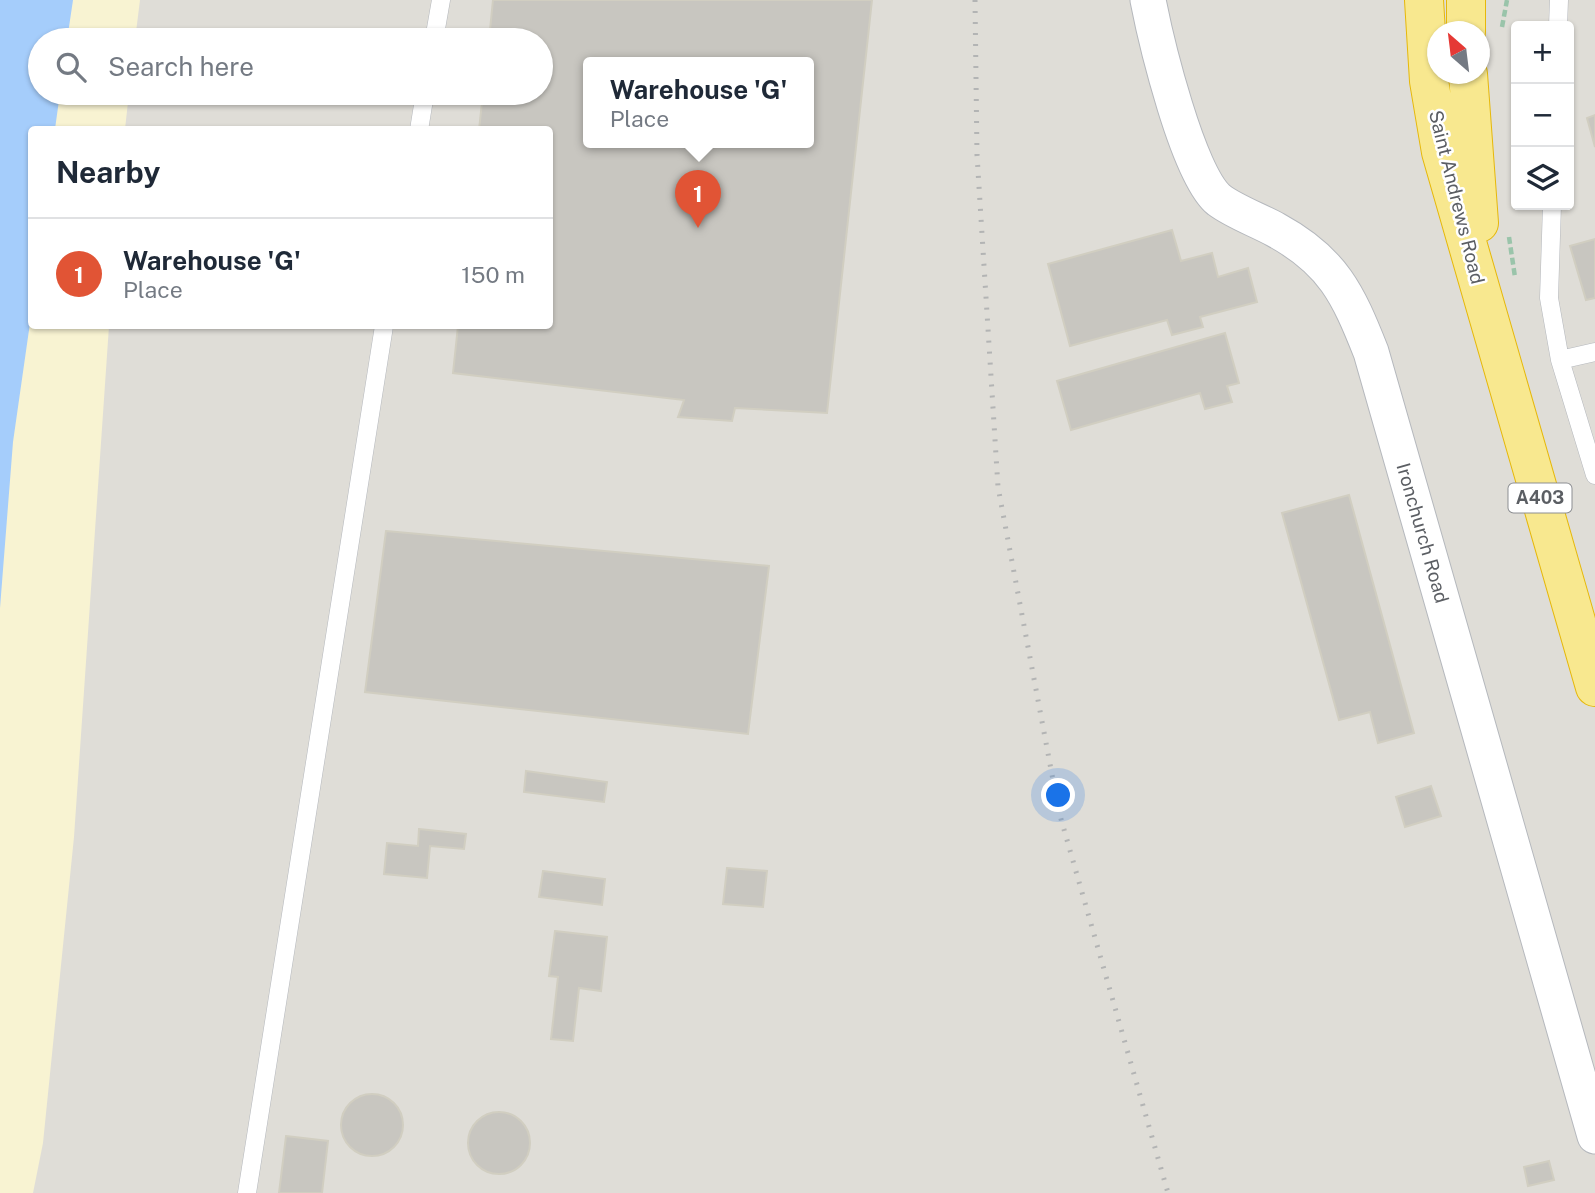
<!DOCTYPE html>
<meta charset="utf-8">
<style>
:root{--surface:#fff;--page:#f2f2f3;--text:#1f2937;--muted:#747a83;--line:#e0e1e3;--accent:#e15435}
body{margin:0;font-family:"Public Sans",sans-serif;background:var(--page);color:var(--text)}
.controls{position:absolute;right:21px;top:21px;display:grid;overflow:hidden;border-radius:7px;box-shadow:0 2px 5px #0004}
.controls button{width:63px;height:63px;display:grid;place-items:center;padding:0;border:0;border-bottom:2px solid var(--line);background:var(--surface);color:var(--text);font:35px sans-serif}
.compass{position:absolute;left:1427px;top:21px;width:63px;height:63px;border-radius:50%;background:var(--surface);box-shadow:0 2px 5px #0004;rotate:332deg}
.you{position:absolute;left:1059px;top:796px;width:24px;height:24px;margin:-18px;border:5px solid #fff;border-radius:50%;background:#1a73e8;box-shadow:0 0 0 10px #1a73e833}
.badge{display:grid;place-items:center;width:46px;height:46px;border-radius:50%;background:var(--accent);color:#fff;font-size:23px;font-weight:700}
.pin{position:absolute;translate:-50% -58px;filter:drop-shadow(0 2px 4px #0008)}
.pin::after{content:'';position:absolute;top:37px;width:24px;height:21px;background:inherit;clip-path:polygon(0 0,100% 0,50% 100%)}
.popup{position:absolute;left:583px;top:57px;width:231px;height:91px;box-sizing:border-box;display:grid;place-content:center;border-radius:7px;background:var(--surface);filter:drop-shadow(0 2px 5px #0005);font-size:23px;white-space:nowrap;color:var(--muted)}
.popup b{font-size:26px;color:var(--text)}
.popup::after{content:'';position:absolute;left:50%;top:100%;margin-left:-14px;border:14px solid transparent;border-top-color:var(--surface)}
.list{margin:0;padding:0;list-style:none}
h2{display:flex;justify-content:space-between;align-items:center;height:91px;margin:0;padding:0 28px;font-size:30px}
h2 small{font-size:23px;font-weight:400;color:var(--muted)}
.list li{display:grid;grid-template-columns:46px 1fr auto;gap:21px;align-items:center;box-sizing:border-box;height:112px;padding:0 28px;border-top:2px solid var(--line)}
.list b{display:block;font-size:26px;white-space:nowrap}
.list p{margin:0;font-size:23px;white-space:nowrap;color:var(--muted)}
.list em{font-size:23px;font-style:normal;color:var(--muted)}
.icon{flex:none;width:38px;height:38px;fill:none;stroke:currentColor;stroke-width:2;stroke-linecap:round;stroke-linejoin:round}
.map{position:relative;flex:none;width:1595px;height:1193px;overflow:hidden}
.search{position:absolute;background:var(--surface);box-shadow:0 2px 5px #0004;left:28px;top:28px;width:525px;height:77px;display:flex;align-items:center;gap:18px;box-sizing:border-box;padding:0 24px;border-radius:38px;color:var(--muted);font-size:26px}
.panel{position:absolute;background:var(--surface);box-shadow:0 2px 5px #0004;left:28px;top:126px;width:525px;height:203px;border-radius:7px}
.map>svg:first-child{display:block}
.industrial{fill:#dfddd7;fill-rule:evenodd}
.sand{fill:#f8f3d2}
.water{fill:#a5cdfb}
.building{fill:#c8c6c0;stroke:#d1cec1;stroke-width:2;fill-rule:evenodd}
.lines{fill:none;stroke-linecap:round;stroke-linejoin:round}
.lane-casing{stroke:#b5b8bd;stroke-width:19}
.street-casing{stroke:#b5b8bd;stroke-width:37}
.highway-casing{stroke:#e6b80a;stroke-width:40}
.path{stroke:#9ac4aa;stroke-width:4.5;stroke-dasharray:7 3.5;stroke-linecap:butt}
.lane{stroke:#fff;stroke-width:18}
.street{stroke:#fff;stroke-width:35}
.highway{stroke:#f8e88f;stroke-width:38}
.rail{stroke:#b3b4b4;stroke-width:5;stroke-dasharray:2 9;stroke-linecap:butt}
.labels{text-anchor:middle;stroke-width:5;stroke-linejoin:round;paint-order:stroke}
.shield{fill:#fff;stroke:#8c8e92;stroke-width:2}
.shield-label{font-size:18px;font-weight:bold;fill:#5b5e63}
.street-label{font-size:19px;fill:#5b5e63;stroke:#fff}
</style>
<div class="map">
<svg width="1595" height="1193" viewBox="0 0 1595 1193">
<rect width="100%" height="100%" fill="#edece3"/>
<!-- industrial -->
<path class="industrial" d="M 76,0 L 1595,0 L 1595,1193 L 0,1193 L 32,326 L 550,326 L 550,130 L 58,129 L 63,93 L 541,93 L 541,40 L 70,40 ZM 1516,26 L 1569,26 L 1569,205 L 1516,205 ZM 1438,32 L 1480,32 L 1480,74 L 1438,74 ZM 588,62 L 808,62 L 808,142 L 588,142 Z"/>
<!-- sand -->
<path class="sand" d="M 73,0 L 140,0 L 135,40 L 67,40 Z
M 40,93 L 129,93 L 125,129 L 32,130 L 16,175 Z
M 31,252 L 32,326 L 109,326 L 74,837 L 43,1143 L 33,1193 L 0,1193 L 0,470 Z"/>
<!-- water -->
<path class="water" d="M 0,0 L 73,0 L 67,40 L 40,40 L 40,93 L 60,93 L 55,129 L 32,130 L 32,309 L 13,442 L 0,608 Z"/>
<!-- building -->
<path class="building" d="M 493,0 L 872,0 L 827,413 L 735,408 L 732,421 L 678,417 L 684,400 L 453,373 L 458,326 L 550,326 L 550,130 L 479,130 L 483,93 L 541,93 L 541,40 L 489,40 ZM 588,62 L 808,62 L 808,142 L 588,142 Z
M 1595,115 L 1595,147 L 1587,118 Z
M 1172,230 L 1181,261 L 1212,253 L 1218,277 L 1248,268 L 1257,302 L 1200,317 L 1203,327 L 1172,335 L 1167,320 L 1070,346 L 1048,264 Z
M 1595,239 L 1595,298 L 1586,300 L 1570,246 Z
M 1225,333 L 1239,383 L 1227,386 L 1232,402 L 1205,409 L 1200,393 L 1071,430 L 1057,381 Z
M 1349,495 L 1414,733 L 1378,743 L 1370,712 L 1339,720 L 1282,513 Z
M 386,531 L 769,566 L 748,734 L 365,692 Z
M 526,771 L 607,782 L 604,802 L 524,792 Z
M 1431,786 L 1441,816 L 1405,827 L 1396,797 Z
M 419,829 L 466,834 L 464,849 L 430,846 L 427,878 L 384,874 L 387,843 L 418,846 Z
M 727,868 L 767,871 L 763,907 L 723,904 Z
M 543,871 L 605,879 L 602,905 L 539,897 Z
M 555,931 L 607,937 L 601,991 L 579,988 L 573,1041 L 551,1039 L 558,977 L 549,976 Z
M341 1125a31 31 0 1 1 62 0a31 31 0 1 1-62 0Z
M468 1143a31 31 0 1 1 62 0a31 31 0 1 1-62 0Z
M 286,1136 L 328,1141 L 322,1193 L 279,1193 Z
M 1549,1161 L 1554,1180 L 1528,1186 L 1524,1167 Z"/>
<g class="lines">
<!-- lane casing -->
<g class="lane-casing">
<path id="lane" d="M 1558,26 L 1559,0
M 434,40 L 441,0
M 419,130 L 425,93
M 1552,205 L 1549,298 L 1560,360 L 1595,475
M 1560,360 L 1595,352
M 247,1193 L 384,326"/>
</g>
<!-- street casing -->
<g class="street-casing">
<path id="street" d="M 1148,0 C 1156,41 1188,175 1219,200 C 1235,212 1258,220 1276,230 C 1333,261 1348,294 1371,352 L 1595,1136"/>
</g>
<!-- highway casing -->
<g class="highway-casing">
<path id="highway" d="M 1424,0 L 1429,81 L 1441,152 L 1595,687
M 1466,0 L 1466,32
M 1468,74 L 1479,223"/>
</g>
<!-- path -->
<path class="path" d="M 1502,27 L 1507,0
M 1509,237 L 1515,277"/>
<!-- lane -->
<use href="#lane" class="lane"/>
<!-- street -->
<use href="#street" class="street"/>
<!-- highway -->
<use href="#highway" class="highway"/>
<!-- rail -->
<path class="rail" d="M 975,0 L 977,155 L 998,487 L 1059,812 L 1168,1193"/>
</g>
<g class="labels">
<!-- shield labels -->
<rect class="shield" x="1508.5" y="483.5" width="63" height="29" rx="5"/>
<g class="shield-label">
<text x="1540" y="504">A403</text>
</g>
<!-- street labels -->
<g class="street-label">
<text transform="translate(1457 197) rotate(76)" y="7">Saint Andrews Road</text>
<text transform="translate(1423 533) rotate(74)" y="7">Ironchurch Road</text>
</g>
</g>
</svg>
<div class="controls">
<button>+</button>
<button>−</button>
<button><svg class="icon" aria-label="layers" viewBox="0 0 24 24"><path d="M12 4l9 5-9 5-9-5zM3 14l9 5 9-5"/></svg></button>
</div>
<svg class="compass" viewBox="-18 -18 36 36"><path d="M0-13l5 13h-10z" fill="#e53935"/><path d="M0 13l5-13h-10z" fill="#747a83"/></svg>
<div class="you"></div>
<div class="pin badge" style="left:698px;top:228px">1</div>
<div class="popup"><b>Warehouse 'G'</b>Place</div>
<div class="search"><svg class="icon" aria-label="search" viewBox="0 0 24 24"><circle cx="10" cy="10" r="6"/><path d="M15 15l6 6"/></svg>Search here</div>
<section class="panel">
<h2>Nearby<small></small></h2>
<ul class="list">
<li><span class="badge">1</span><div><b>Warehouse 'G'</b><p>Place</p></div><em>150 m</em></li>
</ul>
</section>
</div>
